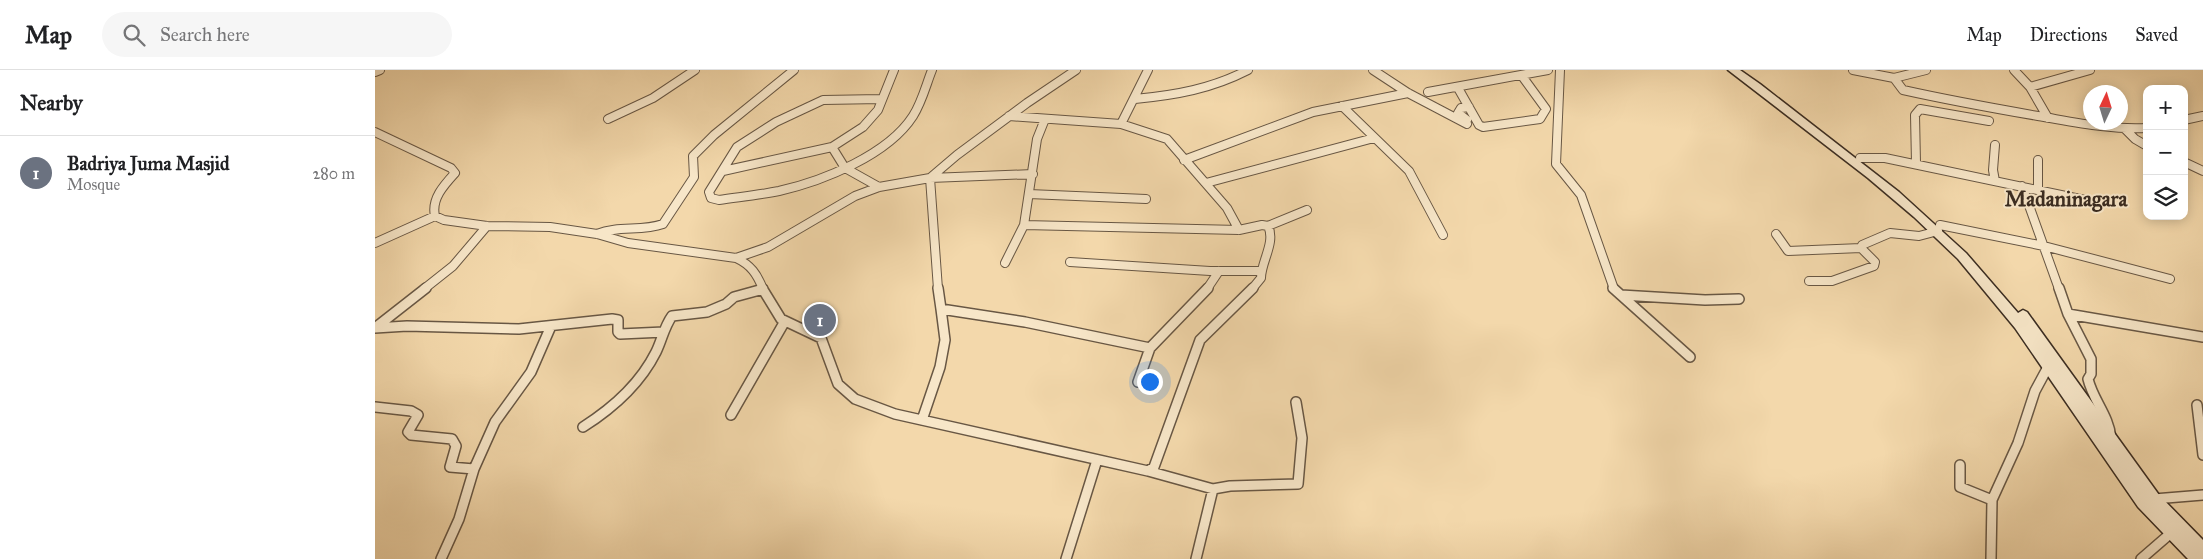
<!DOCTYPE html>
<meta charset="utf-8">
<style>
:root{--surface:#fff;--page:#f6f6f6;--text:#202124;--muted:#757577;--line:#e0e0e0;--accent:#ea580c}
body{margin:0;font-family:"IM FELL Great Primer",serif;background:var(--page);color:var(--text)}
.controls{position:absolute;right:15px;top:15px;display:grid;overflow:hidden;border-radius:10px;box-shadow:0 2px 12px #0003}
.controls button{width:45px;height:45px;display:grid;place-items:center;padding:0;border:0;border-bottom:1px solid var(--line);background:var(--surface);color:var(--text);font:25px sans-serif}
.compass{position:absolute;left:1708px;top:15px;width:45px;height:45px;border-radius:50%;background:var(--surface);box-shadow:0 2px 12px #0003;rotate:4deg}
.you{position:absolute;left:774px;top:311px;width:18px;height:18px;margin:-12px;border:4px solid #fff;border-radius:50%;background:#1a73e8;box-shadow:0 0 0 8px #1a73e833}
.badge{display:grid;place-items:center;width:32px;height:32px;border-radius:50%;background:var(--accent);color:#fff;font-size:16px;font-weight:700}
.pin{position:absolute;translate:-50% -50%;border:2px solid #fff;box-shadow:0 1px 5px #0006}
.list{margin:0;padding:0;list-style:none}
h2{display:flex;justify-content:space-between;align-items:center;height:65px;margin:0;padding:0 20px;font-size:21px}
h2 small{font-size:16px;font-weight:400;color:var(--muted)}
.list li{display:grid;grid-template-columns:32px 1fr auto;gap:15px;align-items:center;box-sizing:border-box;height:75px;padding:0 20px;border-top:1px solid var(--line)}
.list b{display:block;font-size:19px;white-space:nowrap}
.list p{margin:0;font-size:16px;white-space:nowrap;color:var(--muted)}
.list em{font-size:16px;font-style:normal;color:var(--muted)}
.icon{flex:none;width:28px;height:28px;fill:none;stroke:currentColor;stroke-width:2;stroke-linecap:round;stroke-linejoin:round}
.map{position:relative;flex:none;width:1828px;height:489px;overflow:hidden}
header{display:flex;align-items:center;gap:30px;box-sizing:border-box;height:70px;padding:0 25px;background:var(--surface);border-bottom:1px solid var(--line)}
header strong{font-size:24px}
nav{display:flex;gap:28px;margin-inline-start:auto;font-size:18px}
.search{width:350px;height:45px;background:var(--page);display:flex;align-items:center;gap:12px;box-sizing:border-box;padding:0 18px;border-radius:28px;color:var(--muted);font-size:19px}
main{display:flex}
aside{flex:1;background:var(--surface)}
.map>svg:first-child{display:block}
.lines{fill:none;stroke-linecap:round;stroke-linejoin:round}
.minor-far1-casing{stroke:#685744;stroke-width:10}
.minor-casing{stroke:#685744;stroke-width:12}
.secondary-casing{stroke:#3a2c21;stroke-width:3}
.minor-far1{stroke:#f7e6c8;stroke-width:8}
.minor{stroke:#f7e6c8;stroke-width:9}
.secondary{fill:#f7e6c8;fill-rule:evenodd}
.labels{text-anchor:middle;stroke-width:4;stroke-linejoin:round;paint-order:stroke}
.quarter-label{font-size:21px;font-weight:bold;fill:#3a2c21;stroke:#f7e6c8}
</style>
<header>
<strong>Map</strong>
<div class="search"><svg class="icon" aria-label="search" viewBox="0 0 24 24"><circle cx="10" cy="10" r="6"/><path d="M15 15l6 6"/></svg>Search here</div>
<nav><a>Map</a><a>Directions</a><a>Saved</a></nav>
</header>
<main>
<aside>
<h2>Nearby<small></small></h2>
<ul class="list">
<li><span class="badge" style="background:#6b7280">1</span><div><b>Badriya Juma Masjid</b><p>Mosque</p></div><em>280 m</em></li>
</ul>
</aside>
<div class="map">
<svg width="1828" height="489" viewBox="0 0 1828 489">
<rect width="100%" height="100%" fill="#f3d8ab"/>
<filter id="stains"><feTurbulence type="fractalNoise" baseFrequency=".004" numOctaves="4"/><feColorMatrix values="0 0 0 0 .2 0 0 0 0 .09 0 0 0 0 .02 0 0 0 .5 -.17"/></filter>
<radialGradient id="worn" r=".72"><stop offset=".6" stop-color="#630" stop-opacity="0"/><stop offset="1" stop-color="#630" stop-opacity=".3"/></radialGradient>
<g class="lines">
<!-- minor-far1 casing -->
<g class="minor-far1-casing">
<path id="minor-far1" d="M 998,0 L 1033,23 L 1092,54
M 1185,0 L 1181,94 L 1206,125 L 1239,219
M 1478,0 L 1519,8 L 1528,20 C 1573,30 1617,38 1663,46 C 1699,52 1735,60 1772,58
M 1639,0 L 1655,17 L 1673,48
M 0,2 L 5,0
M 1519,8 L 1551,0
M 1655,17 L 1715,0
M 1083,18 L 1104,55 L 1108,57 L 1165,49 L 1171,39 L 1147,6
M 1053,22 L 1173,0
M 506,29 L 448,30 L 401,52 L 362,77 L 334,122 L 336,128 L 344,130 C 364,127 384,125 404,121 C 448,111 513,85 538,46 C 547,32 551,15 557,0
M 760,29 C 801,25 836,19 873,0
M 967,36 L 1034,101 L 1068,165
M 634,46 L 746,54 L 792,69 L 852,138 L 864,160
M 233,49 L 278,28 L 320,0
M 1092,50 L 1083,43 L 1086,38 L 1094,37
M 1809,50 L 1828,46
M 746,54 L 773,0
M 1750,59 L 1760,69 L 1772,76
M 0,62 L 76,98 L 80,103 C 69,115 56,129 60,146 L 69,150 L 112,156 L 175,157 L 222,164 L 253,173 L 361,188 L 393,177 L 480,126 L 504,117 L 555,108 L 582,85 L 652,33 L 701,0
M 1620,75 L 1618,100 L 1620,111
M 1485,88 L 1510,88 L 1710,130
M 809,90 L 938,42 L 1033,23
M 1663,90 L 1663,119
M 1809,92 L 1828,101
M 1541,93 L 1540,45 L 1545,39 L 1614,51
M 348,101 L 457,77
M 831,113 L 999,68
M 1647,116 L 1684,219
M 504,117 L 470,98 L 457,77 L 488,57 L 503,40 L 519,0
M 654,124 L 771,129
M 649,155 L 864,160 L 887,155 L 893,156 L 932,140
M 1565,155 L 1669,176 L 1795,209
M 222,164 C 244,155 266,162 288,154 L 319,107 L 318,86 L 339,65 L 419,0
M 1401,164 L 1413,181 L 1486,178
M 0,173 L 60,146
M 361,188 C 376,195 382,204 388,219
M 695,192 L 835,201 L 886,201
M 630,193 L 649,155 L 662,69 L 670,49
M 1434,211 L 1457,211 L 1499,196 L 1500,192 L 1486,178 L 1487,175 L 1515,163 L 1544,166 L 1563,161
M 49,219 L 78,196 L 112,156
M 563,219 L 555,108 L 658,104
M 832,219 L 844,201
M 877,219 L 886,208 C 886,192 901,172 893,156"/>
</g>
<!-- minor casing -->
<g class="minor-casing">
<path id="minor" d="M 387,218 L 406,249 L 446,268 L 463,314 L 480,329 L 520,344 L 773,401 L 779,397 L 825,270 L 878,218
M 563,218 L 566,239 L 650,252 L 775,278
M 1238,218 L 1315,287
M 1684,218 L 1693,244 L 1716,289 L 1716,304 L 1713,309 C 1718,330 1734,346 1736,368
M 1246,225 L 1330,230 L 1364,229
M 1693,244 L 1828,267
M 0,258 L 32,256 L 144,259 L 237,249 L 243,250 L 243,262 L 245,264 L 289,262
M 0,258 L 51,218
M 763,312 L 775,278 L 833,218
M 1822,335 L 1828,385
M 0,337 L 36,341 L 43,345 L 33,362 L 36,365 L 77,369 L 81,376 L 75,397 L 99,399 L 84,449 L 66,489
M 356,345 L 410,251
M 547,350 L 565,297 L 570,270 L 566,239
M 208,357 C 238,338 265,314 281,282 C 287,270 289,257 297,246 L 332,242 L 351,234 L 359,227 L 388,219
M 1585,395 L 1585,417 L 1617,430
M 99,399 L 120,352 L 156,302 L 176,256
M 773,401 L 838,419
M 1779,429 L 1828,425
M 691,489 L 722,390
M 821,489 L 838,419 L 855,416 L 923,414 L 927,368 L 921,332
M 1616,489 L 1617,430 L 1643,373 L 1660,321 L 1674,295
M 1766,489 L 1796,463"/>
</g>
<!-- secondary casing -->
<g class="secondary-casing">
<path id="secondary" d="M 1353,0 L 1365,0 L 1385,14 L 1524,122 L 1591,183 L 1643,243 L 1648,240 L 1652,242 L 1784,425 L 1828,470 L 1828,489 L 1813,489 L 1763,437 L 1640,258 L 1583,189 L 1539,147 L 1493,108 Z"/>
</g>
<!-- minor-far1 -->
<use href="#minor-far1" class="minor-far1"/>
<!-- minor -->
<use href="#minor" class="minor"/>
<!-- secondary -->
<use href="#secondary" class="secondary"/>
</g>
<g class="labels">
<!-- quarter labels -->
<g class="quarter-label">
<text x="1691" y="136">Madaninagara</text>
</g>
</g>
<rect width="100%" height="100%" filter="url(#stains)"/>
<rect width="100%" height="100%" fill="url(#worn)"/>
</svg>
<div class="controls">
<button>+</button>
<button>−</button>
<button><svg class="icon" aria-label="layers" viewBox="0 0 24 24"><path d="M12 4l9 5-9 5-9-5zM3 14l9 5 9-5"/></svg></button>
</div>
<svg class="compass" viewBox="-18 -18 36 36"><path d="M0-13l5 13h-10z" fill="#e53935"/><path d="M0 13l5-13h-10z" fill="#757577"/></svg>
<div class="you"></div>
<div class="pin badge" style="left:445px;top:250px;background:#6b7280">1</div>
</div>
</main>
